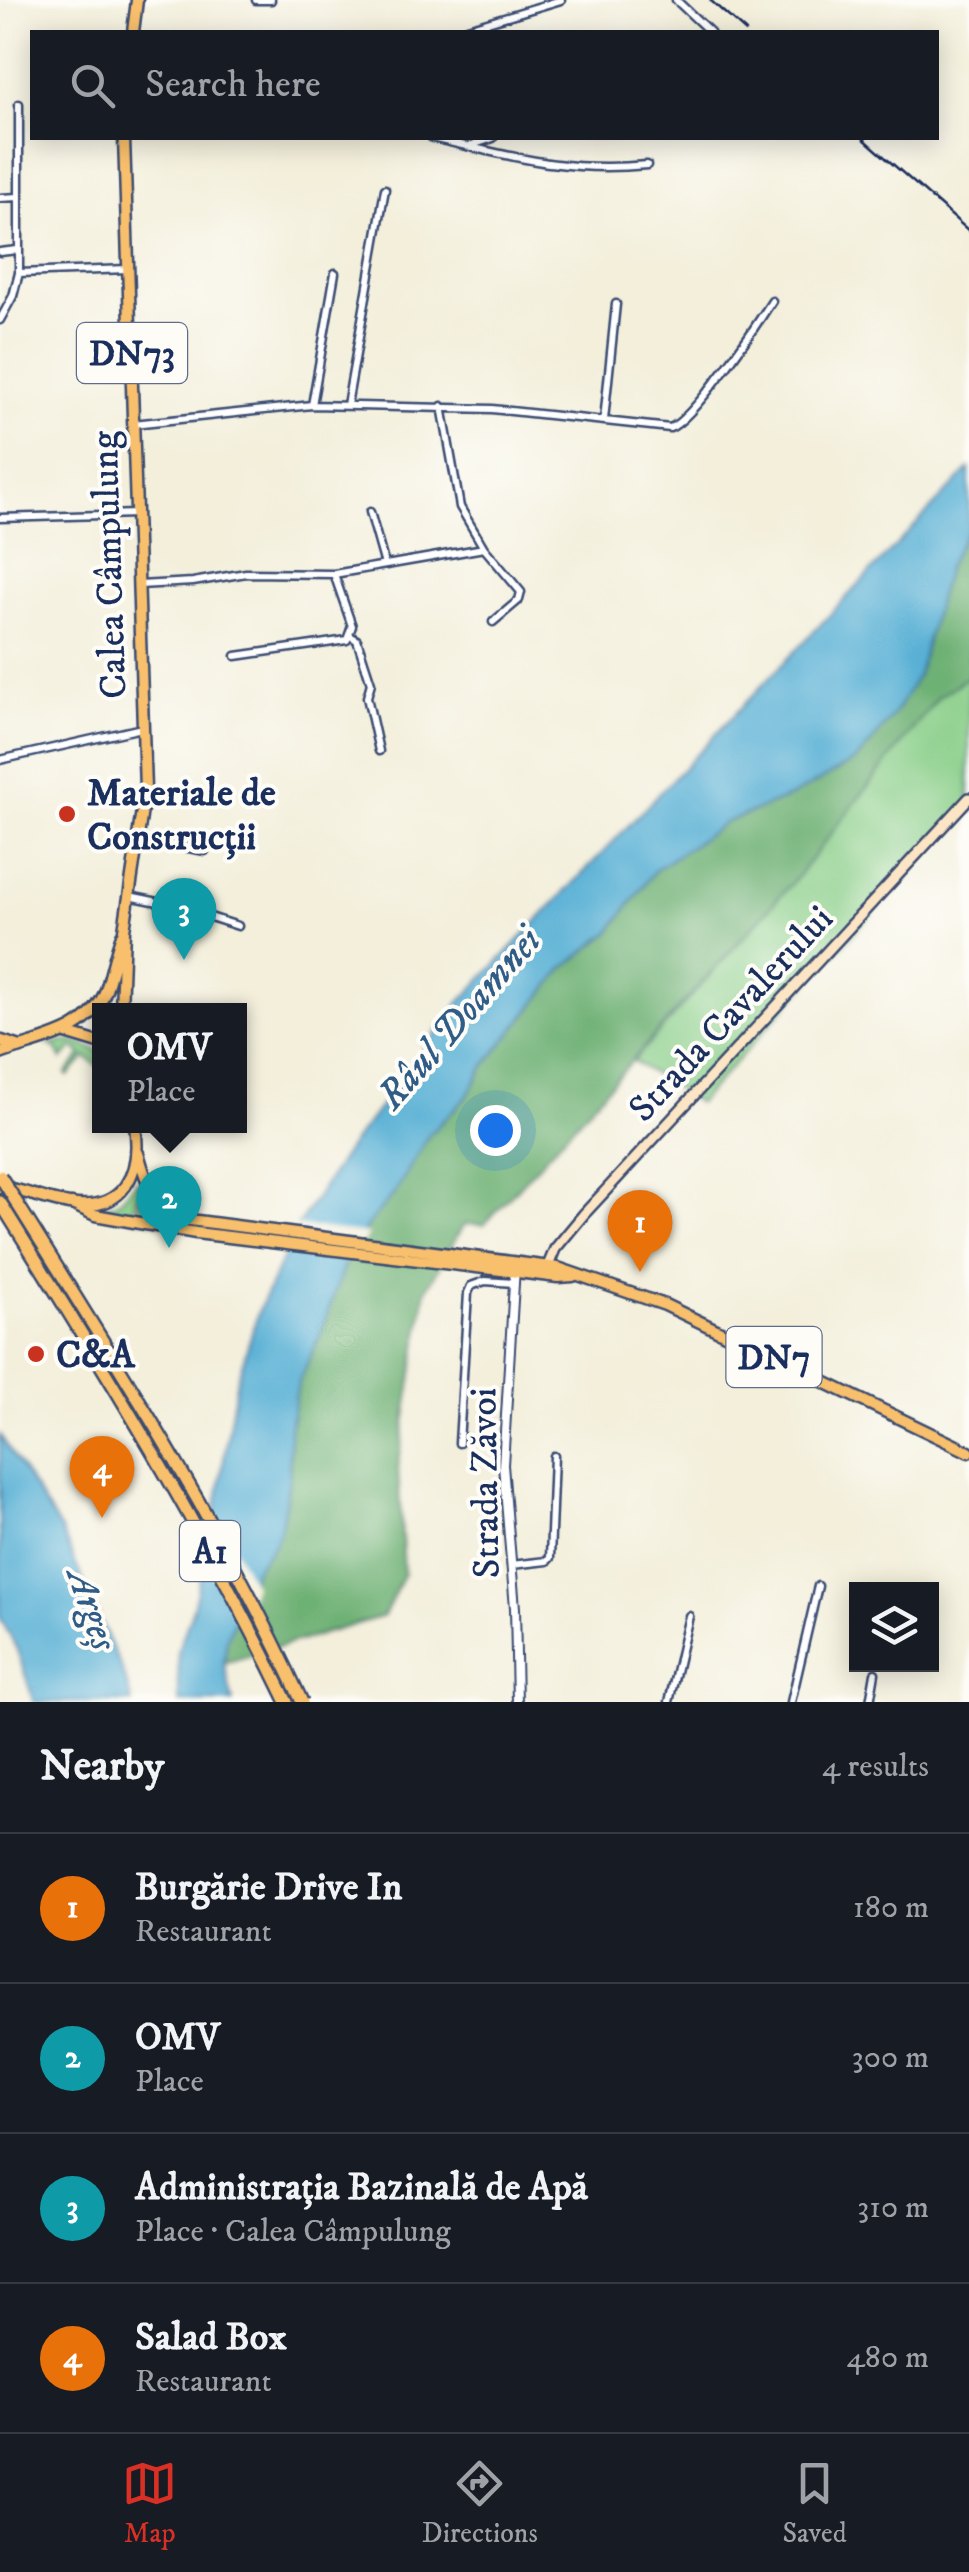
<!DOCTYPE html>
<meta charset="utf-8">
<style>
:root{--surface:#171b24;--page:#20242c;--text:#f1f3f6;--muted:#9ea1a6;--line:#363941;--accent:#d93025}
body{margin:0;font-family:"IM FELL DW Pica",serif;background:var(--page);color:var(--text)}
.controls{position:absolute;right:30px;bottom:30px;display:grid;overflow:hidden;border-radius:0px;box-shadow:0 5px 25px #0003}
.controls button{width:90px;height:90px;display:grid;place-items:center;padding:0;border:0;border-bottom:2px solid var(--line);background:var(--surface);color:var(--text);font:50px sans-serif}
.you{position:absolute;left:495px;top:1130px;width:35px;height:35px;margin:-25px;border:8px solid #fff;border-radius:50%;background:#1a73e8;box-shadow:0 0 0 15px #1a73e833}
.badge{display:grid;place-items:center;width:65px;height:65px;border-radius:50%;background:var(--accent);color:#fff;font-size:32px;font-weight:700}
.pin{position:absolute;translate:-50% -82px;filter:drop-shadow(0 2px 5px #0008)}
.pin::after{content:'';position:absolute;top:52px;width:35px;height:30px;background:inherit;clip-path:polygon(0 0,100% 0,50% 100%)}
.popup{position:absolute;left:92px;top:1003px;width:155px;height:130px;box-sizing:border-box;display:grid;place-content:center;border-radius:0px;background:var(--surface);filter:drop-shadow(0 2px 8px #0005);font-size:32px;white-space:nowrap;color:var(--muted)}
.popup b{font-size:38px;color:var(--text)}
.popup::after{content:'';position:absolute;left:50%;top:100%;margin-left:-20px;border:20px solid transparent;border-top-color:var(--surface)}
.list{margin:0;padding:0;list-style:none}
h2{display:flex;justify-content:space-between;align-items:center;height:130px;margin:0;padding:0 40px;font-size:42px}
h2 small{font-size:32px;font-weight:400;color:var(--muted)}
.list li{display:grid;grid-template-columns:65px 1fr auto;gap:30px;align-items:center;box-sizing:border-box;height:150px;padding:0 40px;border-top:2px solid var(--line)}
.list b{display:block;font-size:38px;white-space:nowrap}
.list p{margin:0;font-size:32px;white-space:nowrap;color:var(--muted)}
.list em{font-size:32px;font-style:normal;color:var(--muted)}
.icon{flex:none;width:55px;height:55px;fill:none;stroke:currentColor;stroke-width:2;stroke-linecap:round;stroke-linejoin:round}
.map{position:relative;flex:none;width:969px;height:1702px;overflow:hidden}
.search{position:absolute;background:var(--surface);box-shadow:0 5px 25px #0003;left:30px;right:30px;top:30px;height:110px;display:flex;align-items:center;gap:25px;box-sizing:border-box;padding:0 35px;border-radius:0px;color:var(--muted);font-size:38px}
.sheet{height:730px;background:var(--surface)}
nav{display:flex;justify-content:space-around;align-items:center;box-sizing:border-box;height:140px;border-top:2px solid var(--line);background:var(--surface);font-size:28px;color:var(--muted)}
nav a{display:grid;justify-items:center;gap:5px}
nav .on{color:var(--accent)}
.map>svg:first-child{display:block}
.green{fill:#88ce88;stroke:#527e73;stroke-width:2.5}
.forest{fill:#6eb174;stroke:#447069;stroke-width:2.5}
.water{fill:#58b0d5;stroke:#3a709a;stroke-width:2.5}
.pier{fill:#f3efdb}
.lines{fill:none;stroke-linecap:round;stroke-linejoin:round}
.minor-casing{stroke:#3b4c71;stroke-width:11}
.tertiary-casing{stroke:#3b4c71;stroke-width:12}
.secondary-casing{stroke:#3b4c71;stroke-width:14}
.primary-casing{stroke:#3b4c71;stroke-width:15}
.trunk-casing{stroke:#3b4c71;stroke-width:15}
.motorway-casing{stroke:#3b4c71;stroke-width:16}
.minor{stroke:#fff;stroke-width:6}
.tertiary{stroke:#fff;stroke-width:8}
.secondary{stroke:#fce5c4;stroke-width:9}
.primary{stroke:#f8bf6c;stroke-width:10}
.trunk{stroke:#f8bf6c;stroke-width:10}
.motorway{stroke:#f8bf6c;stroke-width:11}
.rail{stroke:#1b2f5e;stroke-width:2.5}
.motorway-bridge-casing{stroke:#3b4c71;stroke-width:16;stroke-linecap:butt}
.motorway-bridge{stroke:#f8bf6c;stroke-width:11}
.poi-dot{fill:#c8321e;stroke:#fdfcf7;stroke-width:4}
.labels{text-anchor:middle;stroke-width:8;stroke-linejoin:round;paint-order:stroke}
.shield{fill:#fdfcf7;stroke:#5f6c8c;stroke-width:2.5}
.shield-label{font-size:35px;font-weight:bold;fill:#1b2f5e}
.street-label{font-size:38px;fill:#1b2f5e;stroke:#fdfcf7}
.poi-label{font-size:38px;font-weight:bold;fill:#1b2f5e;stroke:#fdfcf7;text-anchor:start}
.water-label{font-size:40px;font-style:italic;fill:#305c88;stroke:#fdfcf7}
</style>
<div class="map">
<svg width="969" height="1702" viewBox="0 0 969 1702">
<rect width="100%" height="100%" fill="#fdfcf7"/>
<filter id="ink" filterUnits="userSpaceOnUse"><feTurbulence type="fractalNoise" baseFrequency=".01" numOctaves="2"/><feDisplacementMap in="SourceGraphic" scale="20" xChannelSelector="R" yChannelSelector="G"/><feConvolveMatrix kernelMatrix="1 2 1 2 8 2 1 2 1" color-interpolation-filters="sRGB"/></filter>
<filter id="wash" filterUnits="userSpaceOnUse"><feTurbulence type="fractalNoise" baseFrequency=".0048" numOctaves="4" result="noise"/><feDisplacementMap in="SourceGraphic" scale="40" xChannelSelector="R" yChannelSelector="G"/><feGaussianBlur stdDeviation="2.25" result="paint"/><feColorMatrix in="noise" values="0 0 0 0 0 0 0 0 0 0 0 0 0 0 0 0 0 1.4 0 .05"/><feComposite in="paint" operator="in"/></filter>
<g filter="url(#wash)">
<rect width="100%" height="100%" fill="#f3efdb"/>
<!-- green -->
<path class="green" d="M 969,676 L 969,808 L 698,1103 L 633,1061 L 798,876 L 938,697 Z
M 73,1041 L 99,1051 L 99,1067 L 86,1057 L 68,1076 L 66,1074 L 82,1055 L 73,1047 L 62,1059 L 56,1048 L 48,1044 Z
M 138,1180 L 140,1186 L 131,1218 L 95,1211 L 118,1202 Z
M 142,1191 C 159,1221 184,1223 214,1230 L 135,1219 Z"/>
<!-- forest -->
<path class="forest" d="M 969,528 L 969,676 L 938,697 L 798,876 L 484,1225 L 464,1224 L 426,1290 L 398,1468 L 404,1573 L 384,1616 L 224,1663 L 227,1638 L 255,1569 L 274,1545 L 281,1526 L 289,1479 L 290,1428 L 298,1383 L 320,1336 L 345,1262 L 370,1222 L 395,1193 L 429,1134 L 467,1097 L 483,1068 L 564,968 L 610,932 L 654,871 L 726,822 L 792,796 L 856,760 L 930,628 L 947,567 Z"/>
<!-- water -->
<path class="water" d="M 969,469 L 969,528 L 947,567 L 918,674 L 899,707 L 873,741 L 856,760 L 792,796 L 726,822 L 654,871 L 610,932 L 564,968 L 483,1068 L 467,1097 L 429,1134 L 395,1193 L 370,1222 L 345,1262 L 320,1336 L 298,1383 L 290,1428 L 289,1479 L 281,1526 L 274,1545 L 255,1569 L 227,1638 L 224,1663 L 233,1702 L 179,1702 L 178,1650 L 193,1608 L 215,1513 L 236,1384 L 259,1310 L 298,1225 L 349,1147 L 460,1002 Z
M 0,1435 L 61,1530 L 125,1677 L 132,1702 L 34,1702 L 17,1650 L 0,1617 Z"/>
<!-- pier -->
<path class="pier" d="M 292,1225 L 368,1234 L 353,1260 L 279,1250 Z
M 211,1505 L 254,1585 L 247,1603 L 236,1586 L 246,1605 L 238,1624 L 201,1554 Z"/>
</g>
<g filter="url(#ink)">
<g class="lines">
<!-- minor casing -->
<g class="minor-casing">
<path id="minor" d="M 256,0 L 271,0
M 676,0 L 710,32
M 454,32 L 561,0
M 432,138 C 511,156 563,173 647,165
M 469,146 L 493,138
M 0,198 L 18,197
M 0,252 L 17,250
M 19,273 L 128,269
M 0,320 L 13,296 L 19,273 L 19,104
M 312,405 L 335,273
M 347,405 L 385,189
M 442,406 L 460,507 L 484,548 L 521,592 L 519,600 L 493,622
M 604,420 L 616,304
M 133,424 L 312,405 L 492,409 L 670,428 C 693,420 756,326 772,301
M 370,512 L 385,565
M 0,518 L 137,514
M 139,585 L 193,582 L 246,573 L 334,574 L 484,548
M 350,636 L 357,640 L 371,683 L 367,697 L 379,751
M 236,656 L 347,640 L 352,626 L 334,574
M 0,760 L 142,728
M 139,839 L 205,851
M 129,896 L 173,905 L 238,926
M 459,1443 L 468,1293 L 471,1286 L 485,1281 L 514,1283
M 511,1565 L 547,1561 L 550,1558 L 554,1456
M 669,1702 L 689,1616
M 791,1702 L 818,1586
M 870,1702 L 875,1673"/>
</g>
<!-- tertiary casing -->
<g class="tertiary-casing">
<path id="tertiary" d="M 515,1267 L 503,1465 L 515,1608 L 517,1702"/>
</g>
<!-- secondary casing -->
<g class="secondary-casing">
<path id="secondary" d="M 545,1273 L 555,1249 L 584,1214 L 969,798"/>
</g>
<!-- primary casing -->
<g class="primary-casing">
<path id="primary" d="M 138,1153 C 146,1182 154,1205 182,1219 L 558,1268 L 665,1305 L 969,1452
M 72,1204 L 95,1215 L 196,1233 L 558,1277 L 573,1276"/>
</g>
<!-- trunk casing -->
<g class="trunk-casing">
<path id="trunk" d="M 133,32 L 137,0
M 121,1010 L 124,930 L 145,790 L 124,138
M 66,1033 L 99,1043
M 0,1054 C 40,1039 89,1035 106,990 C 112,972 115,953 122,935
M 0,1187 C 24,1190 45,1200 69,1204 C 124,1213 142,1173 135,1126"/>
</g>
<!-- motorway casing -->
<g class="motorway-casing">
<path id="motorway" d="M 0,1041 L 19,1047
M 0,1202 C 102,1365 203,1528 287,1702"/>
</g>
<!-- minor -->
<use href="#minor" class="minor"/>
<!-- tertiary -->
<use href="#tertiary" class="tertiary"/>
<!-- secondary -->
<use href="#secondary" class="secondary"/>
<!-- primary -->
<use href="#primary" class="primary"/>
<!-- trunk -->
<use href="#trunk" class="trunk"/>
<!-- motorway -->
<use href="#motorway" class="motorway"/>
<!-- rail -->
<path class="rail" d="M 710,0 L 746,32
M 863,138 L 969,231"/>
<!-- motorway-bridge casing -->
<g class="motorway-bridge-casing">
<path id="motorway-bridge" d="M 0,1176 C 107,1348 218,1518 302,1702"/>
</g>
<!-- motorway-bridge -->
<use href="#motorway-bridge" class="motorway-bridge"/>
</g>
</g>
<!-- markers -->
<g class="poi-dot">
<circle cx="67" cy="814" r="10"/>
<circle cx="36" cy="1354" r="10"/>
</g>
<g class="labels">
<!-- shield labels -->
<g class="shield">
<rect x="77" y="323" width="110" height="60" rx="8"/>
<rect x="726.5" y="1327" width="95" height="60" rx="8"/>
<rect x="180" y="1521" width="60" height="60" rx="8"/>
</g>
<g class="shield-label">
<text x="132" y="365">DN73</text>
<text x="774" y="1369">DN7</text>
<text x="210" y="1563">A1</text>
</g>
<!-- street labels -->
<g class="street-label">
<text transform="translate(108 565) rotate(-92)" y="13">Calea Câmpulung</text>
<text transform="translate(730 1013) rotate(-47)" y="13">Strada Cavalerului</text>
<text transform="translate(484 1483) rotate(-91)" y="13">Strada Zăvoi</text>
</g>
<!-- poi labels -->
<g class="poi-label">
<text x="87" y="805">Materiale de<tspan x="87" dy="44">Construcții</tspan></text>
<text x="56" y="1367">C&amp;A</text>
</g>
<!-- water labels -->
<g class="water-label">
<text transform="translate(458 1017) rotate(-49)" y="14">Râul Doamnei</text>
<text transform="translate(94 1609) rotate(71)" y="14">Argeș</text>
</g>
</g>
</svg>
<div class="controls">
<button><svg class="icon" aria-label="layers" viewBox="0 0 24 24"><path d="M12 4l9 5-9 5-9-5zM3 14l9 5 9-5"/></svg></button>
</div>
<div class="you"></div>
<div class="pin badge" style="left:640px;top:1272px;background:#e8710a">1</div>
<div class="pin badge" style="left:169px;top:1248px;background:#0f9aa8">2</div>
<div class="popup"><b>OMV</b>Place</div>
<div class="pin badge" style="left:184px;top:960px;background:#0f9aa8">3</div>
<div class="pin badge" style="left:102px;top:1518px;background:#e8710a">4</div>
<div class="search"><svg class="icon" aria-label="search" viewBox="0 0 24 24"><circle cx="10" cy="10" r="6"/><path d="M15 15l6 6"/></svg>Search here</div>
</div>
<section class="sheet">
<h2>Nearby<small>4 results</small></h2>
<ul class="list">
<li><span class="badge" style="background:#e8710a">1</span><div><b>Burgărie Drive In</b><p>Restaurant</p></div><em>180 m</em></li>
<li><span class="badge" style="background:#0f9aa8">2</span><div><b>OMV</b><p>Place</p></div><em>300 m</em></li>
<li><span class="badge" style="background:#0f9aa8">3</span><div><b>Administrația Bazinală de Apă</b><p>Place · Calea Câmpulung</p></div><em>310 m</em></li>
<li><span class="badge" style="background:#e8710a">4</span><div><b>Salad Box</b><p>Restaurant</p></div><em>480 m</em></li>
</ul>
</section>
<nav>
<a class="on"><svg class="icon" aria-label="map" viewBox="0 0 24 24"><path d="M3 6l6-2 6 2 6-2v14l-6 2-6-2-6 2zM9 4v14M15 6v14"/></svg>Map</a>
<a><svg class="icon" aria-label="directions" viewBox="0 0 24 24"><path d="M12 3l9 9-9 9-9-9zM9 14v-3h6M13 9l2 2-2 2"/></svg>Directions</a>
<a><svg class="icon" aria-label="saved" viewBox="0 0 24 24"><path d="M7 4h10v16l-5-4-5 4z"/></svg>Saved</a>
</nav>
